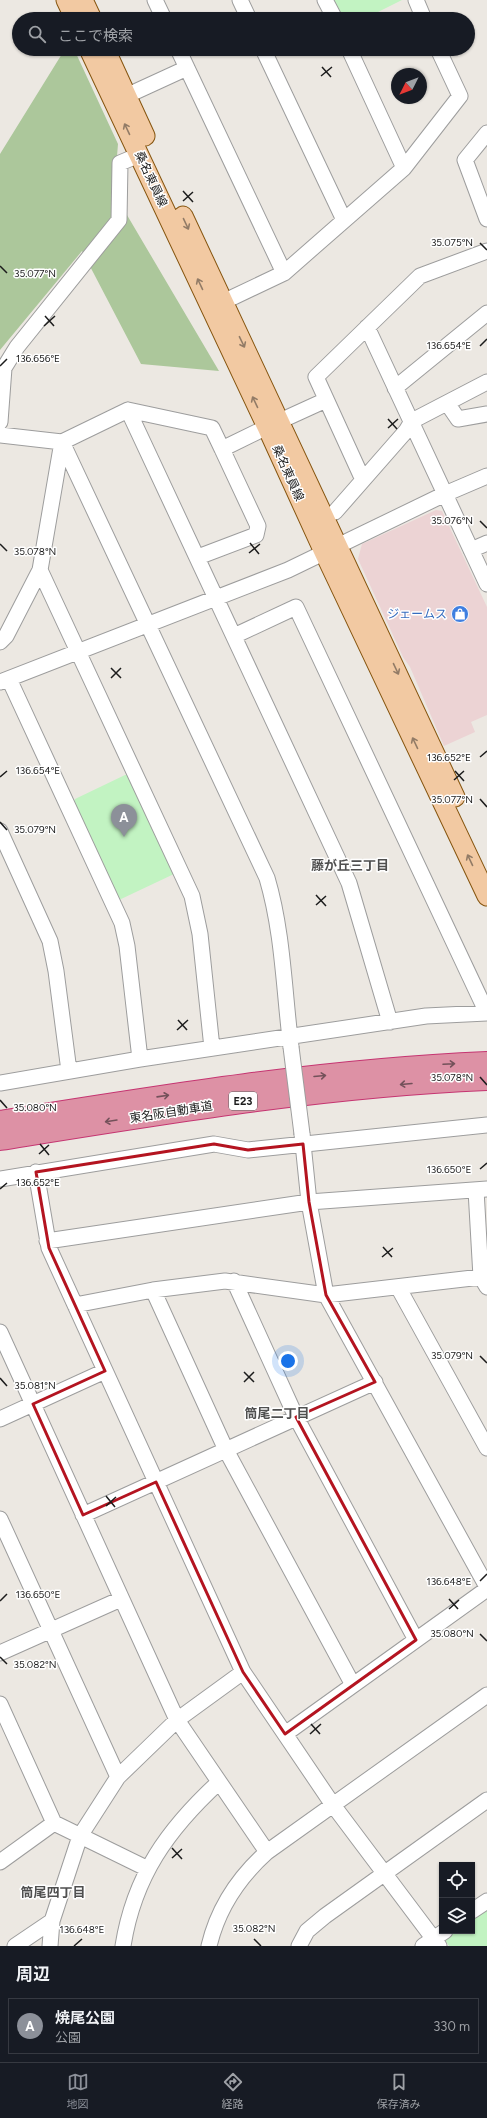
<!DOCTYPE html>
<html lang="ja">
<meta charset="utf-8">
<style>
:root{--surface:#171b24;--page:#242831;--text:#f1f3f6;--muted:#9ea1a6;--line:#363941;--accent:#8c9099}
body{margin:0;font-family:Figtree,"Noto Sans JP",sans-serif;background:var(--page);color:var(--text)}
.controls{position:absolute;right:12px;bottom:12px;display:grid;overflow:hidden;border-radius:0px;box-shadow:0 1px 3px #0004}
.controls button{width:36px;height:36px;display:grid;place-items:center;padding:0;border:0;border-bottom:1px solid var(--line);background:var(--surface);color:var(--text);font:20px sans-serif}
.compass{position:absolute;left:391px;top:68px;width:36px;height:36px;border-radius:50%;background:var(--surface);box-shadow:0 1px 3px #0004;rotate:228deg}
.you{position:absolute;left:288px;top:1361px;width:14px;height:14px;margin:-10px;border:3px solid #fff;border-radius:50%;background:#1a73e8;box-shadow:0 0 0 6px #1a73e833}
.badge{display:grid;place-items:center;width:26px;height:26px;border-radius:50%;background:var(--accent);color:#fff;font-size:13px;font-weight:700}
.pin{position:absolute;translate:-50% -33px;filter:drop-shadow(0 1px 2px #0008)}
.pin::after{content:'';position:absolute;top:21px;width:14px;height:12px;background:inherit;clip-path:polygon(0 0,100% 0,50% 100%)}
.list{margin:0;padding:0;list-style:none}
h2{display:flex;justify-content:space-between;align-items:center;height:52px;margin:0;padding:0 16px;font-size:17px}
h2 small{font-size:13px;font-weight:400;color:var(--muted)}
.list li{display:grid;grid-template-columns:26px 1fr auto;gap:12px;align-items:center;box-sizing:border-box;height:56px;margin:0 8px 8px;padding:0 8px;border:1px solid var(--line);border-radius:0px}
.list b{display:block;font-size:15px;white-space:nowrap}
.list p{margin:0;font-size:13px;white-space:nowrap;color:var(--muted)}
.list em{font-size:13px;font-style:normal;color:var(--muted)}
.icon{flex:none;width:22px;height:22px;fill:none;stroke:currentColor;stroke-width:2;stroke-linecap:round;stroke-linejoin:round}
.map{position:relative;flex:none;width:487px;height:1946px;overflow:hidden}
.search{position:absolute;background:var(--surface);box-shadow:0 1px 3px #0004;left:12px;right:12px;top:12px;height:44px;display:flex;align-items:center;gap:10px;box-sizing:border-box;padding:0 14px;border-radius:22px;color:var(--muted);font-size:15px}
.sheet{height:116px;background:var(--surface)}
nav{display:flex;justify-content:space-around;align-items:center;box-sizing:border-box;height:56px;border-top:1px solid var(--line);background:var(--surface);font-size:11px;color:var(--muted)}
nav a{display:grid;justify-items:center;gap:2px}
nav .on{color:var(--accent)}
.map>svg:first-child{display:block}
.commercial{fill:#ecd3d4}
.forest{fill:#acc79b}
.park{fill:#c2f3c2}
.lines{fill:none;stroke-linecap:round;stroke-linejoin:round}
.minor-casing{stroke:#9d9d9d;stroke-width:17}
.major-casing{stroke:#85540e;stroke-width:21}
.highway-casing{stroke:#c53571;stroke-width:24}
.minor{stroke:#fff;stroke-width:15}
.major{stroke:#f2c9a2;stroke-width:19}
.highway{stroke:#dd91a5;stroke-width:22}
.minor-bridge-casing{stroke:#9d9d9d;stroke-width:17;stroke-linecap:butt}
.minor-bridge{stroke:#fff;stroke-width:15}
.oneway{stroke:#927b66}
.oneway2{stroke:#73515a}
.marked{fill:none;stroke:#b41420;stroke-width:3;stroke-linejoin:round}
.ticks{fill:none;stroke:#1c1c1c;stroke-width:1.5}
.labels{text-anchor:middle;stroke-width:3;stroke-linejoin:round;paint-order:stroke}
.shield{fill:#fff;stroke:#606060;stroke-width:1}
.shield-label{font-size:11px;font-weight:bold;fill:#1c1c1c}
.street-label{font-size:12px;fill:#1c1c1c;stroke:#fff}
.shop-label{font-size:12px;fill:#366cbe;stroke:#fff;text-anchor:end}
.neighbourhood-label{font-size:13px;font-weight:bold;fill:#4f4f4f;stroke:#fff}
.ticks-label{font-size:10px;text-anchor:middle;fill:#1c1c1c;stroke:#fff;stroke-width:3;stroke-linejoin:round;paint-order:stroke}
</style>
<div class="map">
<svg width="487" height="1946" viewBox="0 0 487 1946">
<rect width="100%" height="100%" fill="#ece8e2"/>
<!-- commercial -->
<path class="commercial" d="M 436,510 L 442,511 L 487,607 L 487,715 L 471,722 L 475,732 L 444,746 L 410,667 L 403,657 L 358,559 L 362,544 Z"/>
<!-- forest -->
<path class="forest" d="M 65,49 L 74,49 L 118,144 L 114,193 L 219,371 L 141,364 L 82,251 L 0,350 L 0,154 Z"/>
<!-- park -->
<path class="park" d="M 330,0 L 402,0 L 364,19 L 339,19 Z
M 125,775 L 131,775 L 174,874 L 119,900 L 73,803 L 75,799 Z
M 487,1907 L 487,1946 L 449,1946 L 446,1942 L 446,1936 L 453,1931 L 472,1931 L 472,1917 Z"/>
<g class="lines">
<!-- minor casing -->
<g class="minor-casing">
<path id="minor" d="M 155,0 L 164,19
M 240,0 L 249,19
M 325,0 L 335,19
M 416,0 L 424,19
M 178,49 L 284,273
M 263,49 L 344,220
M 349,49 L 404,168
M 126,96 L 187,68
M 487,133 L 465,160 L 487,219
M 223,302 L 284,273 L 404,168 L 460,96 L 438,49
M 367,327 L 487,584
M 395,388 L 487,313
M 447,403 L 458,419 L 487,414
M 128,410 L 349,883 L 390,1022
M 280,421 L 326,400
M 0,422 L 4,368 L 17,347 L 119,220 L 120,163 L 139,155
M 0,435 L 62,442 L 267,878 C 283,932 284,991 291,1047
M 363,480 L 316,377 L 420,276 L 487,251
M 335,512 L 406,431 L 412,421 L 487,382
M 471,550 L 487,543
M 198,557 L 256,535 L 258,526 L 222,449
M 40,570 L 192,896 L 200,934 L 212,1048
M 234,636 L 296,607 L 487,1013
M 0,642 L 6,636 L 40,570 L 62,442 L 128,410 L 212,428 L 222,449 L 267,427
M 9,679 L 122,923 L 127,946 L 140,1059
M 0,682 L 288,570 L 445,494 L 487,476
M 0,831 L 50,941 L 56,971 L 69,1071
M 0,1083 L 140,1059 L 426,1016 L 487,1013
M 302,1134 L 309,1202 L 326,1295 L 487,1587
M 36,1172 L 49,1248 L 243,1672 L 333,1805 L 439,1946
M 0,1179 L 214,1144 L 248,1150 L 487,1125
M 476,1190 L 481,1277 L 487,1287
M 47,1241 L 309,1202 L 487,1189
M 234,1281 L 296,1417 L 416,1640
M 398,1287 L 487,1448
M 153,1290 L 226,1450 L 353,1685
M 75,1305 L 153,1290 L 225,1281 L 326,1295 L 481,1277
M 0,1332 L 177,1720 L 267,1852
M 0,1419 L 105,1371
M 83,1515 L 375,1382
M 0,1519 L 118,1777
M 0,1653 L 121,1599
M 0,1704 L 54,1823
M 285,1734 L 487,1589
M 0,1862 L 54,1823 L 148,1869
M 472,1911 L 487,1901
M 15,1946 L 52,1921
M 50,1946 L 52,1921 L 80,1836 L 118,1777 L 177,1720 L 243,1672
M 123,1946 C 134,1876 168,1829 219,1782
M 209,1946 C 218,1908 238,1878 267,1852 L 487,1695
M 299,1946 L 307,1931 L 325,1916 L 487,1800
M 423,1946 L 445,1931"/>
</g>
<!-- major casing -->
<g class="major-casing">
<path id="major" d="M 66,0 L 75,19
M 83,0 L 92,19
M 89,49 L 267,427 L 324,552 L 487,896
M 105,49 L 145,136
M 183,216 L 455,797"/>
</g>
<!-- highway casing -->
<g class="highway-casing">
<path id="highway" d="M 0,1122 C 162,1096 323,1070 487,1063
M 0,1139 C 162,1113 323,1086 487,1079"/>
</g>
<!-- minor -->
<use href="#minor" class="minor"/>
<!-- major -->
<use href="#major" class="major"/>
<!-- highway -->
<use href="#highway" class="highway"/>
<!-- minor-bridge casing -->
<g class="minor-bridge-casing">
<path id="minor-bridge" d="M 291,1047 L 302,1134"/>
</g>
<!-- minor-bridge -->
<use href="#minor-bridge" class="minor-bridge"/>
</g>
<!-- one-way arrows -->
<defs><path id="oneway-shaft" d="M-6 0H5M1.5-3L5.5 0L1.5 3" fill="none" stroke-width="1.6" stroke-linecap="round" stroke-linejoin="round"/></defs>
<g class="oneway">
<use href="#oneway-shaft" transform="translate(127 129) rotate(-115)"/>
<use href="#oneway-shaft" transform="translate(186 224) rotate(65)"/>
<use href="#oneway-shaft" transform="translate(200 284) rotate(-115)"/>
<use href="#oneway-shaft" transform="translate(242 342) rotate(64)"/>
<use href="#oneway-shaft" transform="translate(255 402) rotate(-115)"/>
<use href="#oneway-shaft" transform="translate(396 669) rotate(65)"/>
<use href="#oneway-shaft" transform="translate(415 743) rotate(-115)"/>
<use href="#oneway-shaft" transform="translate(470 860) rotate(-115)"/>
</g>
<g class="oneway2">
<use href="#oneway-shaft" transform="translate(449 1064) rotate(-3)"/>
<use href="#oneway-shaft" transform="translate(320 1076) rotate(-5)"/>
<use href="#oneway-shaft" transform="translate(406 1084) rotate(175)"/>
<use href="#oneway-shaft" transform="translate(163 1096) rotate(-8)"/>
<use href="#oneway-shaft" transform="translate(111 1121) rotate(171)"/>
</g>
<!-- marked area -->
<path class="marked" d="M 214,1144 L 248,1150 L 303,1144 L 309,1202 L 326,1295 L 375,1382 L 296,1417 L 416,1640 L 285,1734 L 243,1672 L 156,1482 L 83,1515 L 33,1404 L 105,1371 L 49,1248 L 36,1172 Z"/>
<!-- ticks -->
<path class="ticks" d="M 322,67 L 331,77M 321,76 L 332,67M 183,191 L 193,202M 183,201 L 193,192M 480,243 L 487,250M 0,266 L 7,273M 45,316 L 54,326M 44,326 L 55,316M 480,346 L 487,339M 0,366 L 7,359M 388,419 L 397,429M 388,428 L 398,419M 480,521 L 487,528M 250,543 L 259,554M 0,544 L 7,551M 249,553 L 260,544M 111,668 L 121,678M 111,678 L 121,668M 480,757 L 487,751M 455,771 L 464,781M 0,777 L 7,771M 454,780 L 464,771M 480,799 L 487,807M 0,822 L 7,830M 316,895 L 326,906M 316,905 L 326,896M 178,1020 L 187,1030M 177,1030 L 188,1020M 480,1077 L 487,1085M 0,1100 L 7,1108M 40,1144 L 49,1155M 39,1154 L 49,1145M 480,1169 L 487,1163M 0,1189 L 7,1183M 383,1247 L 392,1257M 382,1257 L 393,1248M 480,1356 L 487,1363M 244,1372 L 254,1382M 0,1378 L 7,1386M 244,1382 L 254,1372M 106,1496 L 115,1507M 106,1506 L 116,1497M 480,1581 L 487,1574M 449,1599 L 458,1609M 0,1601 L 7,1594M 449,1609 L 459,1600M 480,1634 L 487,1641M 0,1657 L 7,1664M 311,1724 L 320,1734M 310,1734 L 321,1724M 172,1848 L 182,1859M 172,1858 L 182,1849M 254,1939 L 261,1946M 74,1946 L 82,1939"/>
<!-- icons -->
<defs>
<g id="shop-disc" transform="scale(0.9)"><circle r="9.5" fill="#3f7fe0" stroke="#fff"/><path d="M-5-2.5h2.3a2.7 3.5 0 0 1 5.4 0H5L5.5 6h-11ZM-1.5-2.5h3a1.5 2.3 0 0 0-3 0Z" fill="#fff"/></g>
</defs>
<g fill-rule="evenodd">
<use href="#shop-disc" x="460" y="614"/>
</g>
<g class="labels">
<!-- shield labels -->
<rect class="shield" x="229" y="1092" width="28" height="18" rx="3"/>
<g class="shield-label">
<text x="243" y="1105">E23</text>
</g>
<!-- street labels -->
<g class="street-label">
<text transform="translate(151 179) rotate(65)" y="4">桑名東員線</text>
<text transform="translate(288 473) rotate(66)" y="4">桑名東員線</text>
<text transform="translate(171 1112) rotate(-9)" y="4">東名阪自動車道</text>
</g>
<!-- shop labels -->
<g class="shop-label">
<text x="447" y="618">ジェームス</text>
</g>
<!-- neighbourhood labels -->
<g class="neighbourhood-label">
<text x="350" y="870">藤が丘三丁目</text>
<text x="277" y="1418">筒尾二丁目</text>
<text x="53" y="1897">筒尾四丁目</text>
</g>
</g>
<g class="ticks-label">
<text x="452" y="246">35.075°N</text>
<text x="35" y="277">35.077°N</text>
<text x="449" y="349">136.654°E</text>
<text x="38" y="362">136.656°E</text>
<text x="452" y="524">35.076°N</text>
<text x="35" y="555">35.078°N</text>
<text x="449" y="761">136.652°E</text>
<text x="38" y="774">136.654°E</text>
<text x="452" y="803">35.077°N</text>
<text x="35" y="833">35.079°N</text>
<text x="452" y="1081">35.078°N</text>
<text x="35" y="1111">35.080°N</text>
<text x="449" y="1173">136.650°E</text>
<text x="38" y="1186">136.652°E</text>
<text x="452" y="1359">35.079°N</text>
<text x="35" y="1389">35.081°N</text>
<text x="449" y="1585">136.648°E</text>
<text x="38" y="1598">136.650°E</text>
<text x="452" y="1637">35.080°N</text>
<text x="35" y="1668">35.082°N</text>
<text x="254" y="1932">35.082°N</text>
<text x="82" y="1933">136.648°E</text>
</g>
</svg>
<div class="controls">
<button><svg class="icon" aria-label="locate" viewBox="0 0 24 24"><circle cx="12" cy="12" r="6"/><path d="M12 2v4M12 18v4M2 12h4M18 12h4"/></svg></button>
<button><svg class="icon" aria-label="layers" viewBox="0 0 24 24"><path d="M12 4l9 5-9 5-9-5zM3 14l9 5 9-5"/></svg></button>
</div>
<svg class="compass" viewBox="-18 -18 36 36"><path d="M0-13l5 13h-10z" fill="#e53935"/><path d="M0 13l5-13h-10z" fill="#9ea1a6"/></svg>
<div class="you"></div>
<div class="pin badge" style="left:124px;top:837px">A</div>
<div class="search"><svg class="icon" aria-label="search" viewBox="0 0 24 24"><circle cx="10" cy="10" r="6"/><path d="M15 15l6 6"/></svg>ここで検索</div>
</div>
<section class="sheet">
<h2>周辺<small></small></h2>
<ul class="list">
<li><span class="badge">A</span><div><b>焼尾公園</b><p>公園</p></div><em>330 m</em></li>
</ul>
</section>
<nav>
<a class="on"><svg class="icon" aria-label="map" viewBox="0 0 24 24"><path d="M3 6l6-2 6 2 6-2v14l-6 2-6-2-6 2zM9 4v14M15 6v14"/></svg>地図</a>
<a><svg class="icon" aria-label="directions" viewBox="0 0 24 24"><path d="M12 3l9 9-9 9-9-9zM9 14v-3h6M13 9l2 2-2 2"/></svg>経路</a>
<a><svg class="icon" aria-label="saved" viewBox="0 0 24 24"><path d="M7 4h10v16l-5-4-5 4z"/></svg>保存済み</a>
</nav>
